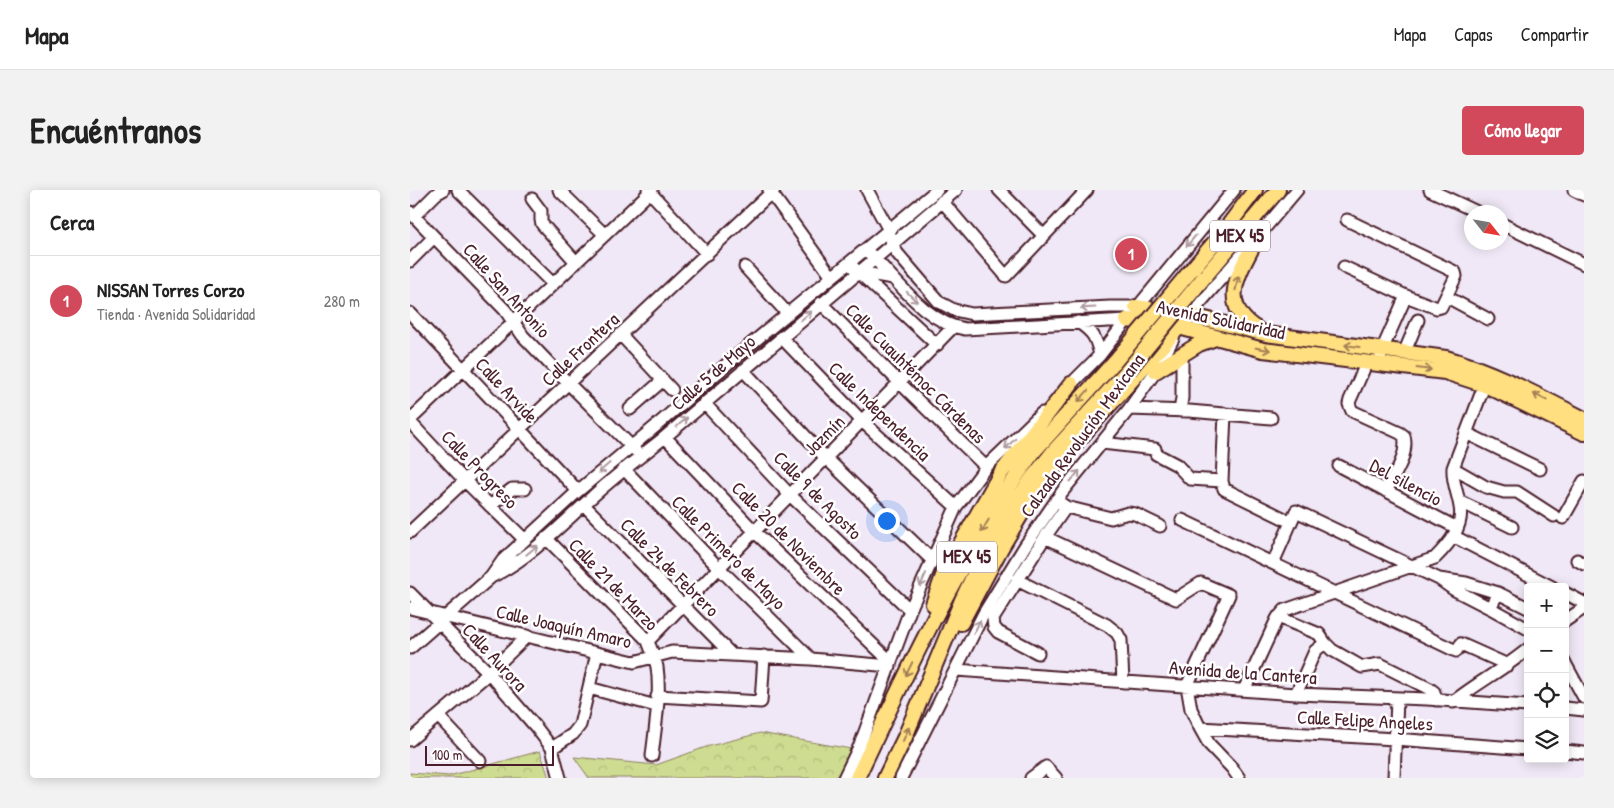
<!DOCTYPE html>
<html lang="es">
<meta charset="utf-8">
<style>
:root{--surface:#fff;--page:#f2f2f2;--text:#222;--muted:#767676;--line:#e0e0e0;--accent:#d1495b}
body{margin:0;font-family:"Patrick Hand",sans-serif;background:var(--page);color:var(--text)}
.controls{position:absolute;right:15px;bottom:15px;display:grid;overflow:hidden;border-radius:5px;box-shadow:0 2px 12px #0003}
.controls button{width:45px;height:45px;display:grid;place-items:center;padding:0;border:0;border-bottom:1px solid var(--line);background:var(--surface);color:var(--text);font:25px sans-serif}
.compass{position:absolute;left:1054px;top:15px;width:45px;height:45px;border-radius:50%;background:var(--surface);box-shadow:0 2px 12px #0003;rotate:121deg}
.scale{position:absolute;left:15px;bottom:12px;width:129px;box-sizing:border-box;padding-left:5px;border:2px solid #4a1f2b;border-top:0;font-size:14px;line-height:18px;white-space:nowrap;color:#4a1f2b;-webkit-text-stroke:4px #fff;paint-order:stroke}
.you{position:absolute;left:476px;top:330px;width:18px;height:18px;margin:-12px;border:4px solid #fff;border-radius:50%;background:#1a73e8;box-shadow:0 0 0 8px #1a73e833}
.badge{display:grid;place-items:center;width:32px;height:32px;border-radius:50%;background:var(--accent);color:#fff;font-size:16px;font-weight:700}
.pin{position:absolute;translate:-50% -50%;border:2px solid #fff;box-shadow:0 1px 5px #0006}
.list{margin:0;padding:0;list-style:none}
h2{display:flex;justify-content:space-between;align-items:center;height:65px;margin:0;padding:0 20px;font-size:21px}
h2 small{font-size:16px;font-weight:400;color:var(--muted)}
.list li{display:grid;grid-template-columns:32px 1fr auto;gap:15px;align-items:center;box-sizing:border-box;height:90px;padding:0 20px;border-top:1px solid var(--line)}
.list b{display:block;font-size:19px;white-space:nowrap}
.list p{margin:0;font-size:16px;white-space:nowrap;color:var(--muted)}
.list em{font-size:16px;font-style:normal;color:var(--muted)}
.icon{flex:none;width:28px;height:28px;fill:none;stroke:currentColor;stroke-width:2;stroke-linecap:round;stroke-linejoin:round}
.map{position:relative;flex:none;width:1174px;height:588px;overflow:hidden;border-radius:5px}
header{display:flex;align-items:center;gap:30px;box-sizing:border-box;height:70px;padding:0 25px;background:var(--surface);border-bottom:1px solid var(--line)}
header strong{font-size:24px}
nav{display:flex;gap:28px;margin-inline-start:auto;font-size:18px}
.intro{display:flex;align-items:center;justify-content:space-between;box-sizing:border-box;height:120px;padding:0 30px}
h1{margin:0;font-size:35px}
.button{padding:12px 22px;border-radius:5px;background:var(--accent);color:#fff;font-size:18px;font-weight:700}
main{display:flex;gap:30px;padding:0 30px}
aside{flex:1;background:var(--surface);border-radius:5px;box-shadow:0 2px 12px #0003}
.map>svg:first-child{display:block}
.park{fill:url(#park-crowns);stroke:#8c7e5e}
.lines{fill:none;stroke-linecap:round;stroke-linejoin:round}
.minor-casing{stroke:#4a1f2b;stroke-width:15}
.major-casing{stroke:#4a1f2b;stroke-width:18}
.minor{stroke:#fff;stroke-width:11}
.major{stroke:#ffdf80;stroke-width:14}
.major-bridge-casing{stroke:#4a1f2b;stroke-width:18;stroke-linecap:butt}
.major-bridge{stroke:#ffdf80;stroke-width:14}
.oneway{stroke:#ae9aa0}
.oneway2{stroke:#a47f56}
.labels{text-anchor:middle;stroke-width:5;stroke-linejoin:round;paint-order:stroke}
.shield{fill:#fff;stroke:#80626b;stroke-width:1}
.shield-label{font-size:18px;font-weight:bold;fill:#4a1f2b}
.street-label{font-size:19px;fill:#4a1f2b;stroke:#fff}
</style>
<header>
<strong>Mapa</strong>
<nav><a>Mapa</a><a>Capas</a><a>Compartir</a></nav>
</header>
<div class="intro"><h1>Encuéntranos</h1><a class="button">Cómo llegar</a></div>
<main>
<aside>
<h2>Cerca<small></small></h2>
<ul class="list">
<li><span class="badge">1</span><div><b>NISSAN Torres Corzo</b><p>Tienda · Avenida Solidaridad</p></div><em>280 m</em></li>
</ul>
</aside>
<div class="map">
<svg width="1174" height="588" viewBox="0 0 1174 588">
<defs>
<pattern id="park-crowns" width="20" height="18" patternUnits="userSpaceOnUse" patternTransform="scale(1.25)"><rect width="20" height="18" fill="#cddc90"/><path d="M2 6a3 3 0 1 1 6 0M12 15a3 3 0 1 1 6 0" fill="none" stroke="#b2bc7c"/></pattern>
</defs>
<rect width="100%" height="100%" fill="#f0e8f6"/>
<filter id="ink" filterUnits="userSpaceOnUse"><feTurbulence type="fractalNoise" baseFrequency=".02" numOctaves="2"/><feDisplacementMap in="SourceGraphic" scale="10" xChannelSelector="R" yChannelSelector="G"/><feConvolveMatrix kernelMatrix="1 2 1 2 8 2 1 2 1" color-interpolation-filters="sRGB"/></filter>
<g filter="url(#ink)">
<!-- park -->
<path class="park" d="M 350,543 L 441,559 L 437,573 L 429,588 L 179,588 L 164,567 L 246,575 L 296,557 Z
M 130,561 L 139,588 L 0,588 L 0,583 L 39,586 Z"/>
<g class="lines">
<!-- minor casing -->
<g class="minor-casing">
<path id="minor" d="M 48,0 L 143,94
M 149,0 L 195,45
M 238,0 L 297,64
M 359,0 L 422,87
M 457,0 L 479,40 L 482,54 L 487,63 L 529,112 L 544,120 L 562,124 L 700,117 L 726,117
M 589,0 L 633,45
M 1020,0 L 1067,22
M 1164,0 L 1174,5
M 122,9 L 131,21 L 131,30 L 132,34 L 166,72
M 532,11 L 596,86 L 677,0
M 0,22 L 95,120 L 113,146 L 158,193 L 225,260
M 4,26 L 26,4 L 33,0
M 1092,34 L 1174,74
M 460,64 C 487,90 516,133 555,139 L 717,130
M 0,71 L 24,47
M 335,77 L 378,124
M 443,77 L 527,155
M 934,77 L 996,106 L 1027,118 L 1031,117 L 1046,86 L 1045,82 L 937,30
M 448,82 L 483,88
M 1037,107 L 1078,129
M 411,113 L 490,193 L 576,277
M 0,123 L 168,301
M 776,129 L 848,46 L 887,0
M 668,132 C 683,142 686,147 690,165
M 211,145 L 262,200
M 371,147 L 452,231 L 546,317
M 995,161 L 1008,130
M 971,166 L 972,160 L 996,106
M 957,172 L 940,210 L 939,214 L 942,221 L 990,243 L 994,246 C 999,265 984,285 976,301
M 333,180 L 415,267 L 522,370
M 656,199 L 690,165 L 717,130 L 824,0
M 294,213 L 380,305 L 500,420
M 220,219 L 253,190
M 719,219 L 779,221 L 861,228
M 770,221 L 772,208 L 772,164
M 815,224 L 812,291 L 814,299 L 881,332
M 0,230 L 242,0
M 0,232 L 55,291 L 115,350
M 1056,243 L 1130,279
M 255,247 L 345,342 L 481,472
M 692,253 L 745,259 L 746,264 L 767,275 L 780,289 L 812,291
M 929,276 L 1047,338
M 1043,278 L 1076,297 L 1094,302 L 1107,302 L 1144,326
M 214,279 L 309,378 L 401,469
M 1049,311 L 1102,337
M 174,315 L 322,465
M 80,316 L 102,299 L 115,299
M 656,317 L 701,328 L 718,323 L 725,324 L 750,336
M 1153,328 L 1174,291
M 772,330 L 1046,461 L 1051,454 L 1098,475
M 0,342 L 364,0
M 1043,346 L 1142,397
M 635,347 L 766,409 L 791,393 L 819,405 L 777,496 L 781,519 L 790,538 L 799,554 L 822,578 L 829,588
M 136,348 L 238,451 C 241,460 245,468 247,477 C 251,504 245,539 242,566
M 1167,370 L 1174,374
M 863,373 L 886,321 L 1029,389 L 1043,399 L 1080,418 L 1088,403 L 1056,393 L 1029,389
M 83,386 C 120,368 151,335 181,308 C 205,286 230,267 255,247 L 546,0
M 607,390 L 697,435 L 707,443 L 711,450 L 713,492
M 0,403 L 79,483 L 125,536 L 142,558 L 150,588
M 1088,403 L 1118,418
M 1155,403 L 1174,413
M 0,418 L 224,472 L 262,462 L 401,469 L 480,476
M 1080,418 L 1118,439
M 868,427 L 909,444 L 915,453
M 1155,431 L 1174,418
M 238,451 L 543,137
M 0,458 L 81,387 L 93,370 L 168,301 L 246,236 L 323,169 L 527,0
M 628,463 L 588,442 L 584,437 L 583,429 L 635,347 L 656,317 L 646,310
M 1155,473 L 1174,508
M 546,480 L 886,504 L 1017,509 L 1118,516
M 179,498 L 246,516
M 834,500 L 867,429 L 875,420 L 1025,368 C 1038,355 1054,337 1050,317 C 1048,303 1042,292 1043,278 L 1077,188
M 886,504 L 905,461 L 915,453 L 922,460 L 952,477 L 970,474 L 1020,499 L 1024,502 L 1026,510
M 247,506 L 351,512 L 354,466
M 1043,512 C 1067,493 1094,479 1118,459
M 1155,518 L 1174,520
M 28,526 L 70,571
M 790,538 L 985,549 L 1118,559
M 0,550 L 79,483 L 117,446
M 142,558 L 163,544 L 170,535 L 187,463
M 1155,561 L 1174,563
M 434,588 L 450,555 L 500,420 L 546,317 L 576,277 L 632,223
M 491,588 L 574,423 L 615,356 L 652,302 L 719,219 L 746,181 L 763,149
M 621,588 L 636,577 L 646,588
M 984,588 L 987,508"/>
</g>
<!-- major casing -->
<g class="major-casing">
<path id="major" d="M 778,84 L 815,40 L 845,0
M 791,91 L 868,0
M 726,117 L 779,125 L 856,144 L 1036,168 C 1085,182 1129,206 1174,229
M 717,130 L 769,137 L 853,160 L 1035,182 L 1075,195 L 1174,243
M 847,139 C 805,113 832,79 848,46
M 746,181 L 789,154 L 806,148
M 523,414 L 534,383 L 591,283 L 661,194
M 551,433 L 591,358 L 618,313 L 646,275 L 769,137
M 447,588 C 484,510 520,431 564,356 C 583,323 602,290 625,260 L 706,170
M 475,588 L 495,547 L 552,410 L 572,368 L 595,328 L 623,287 L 643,262 L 719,179"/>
</g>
<!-- minor -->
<use href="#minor" class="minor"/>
<!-- major -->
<use href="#major" class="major"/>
<!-- major-bridge casing -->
<g class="major-bridge-casing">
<path id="major-bridge" d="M 706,170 L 778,84
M 719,179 L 791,91"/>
</g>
<!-- major-bridge -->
<use href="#major-bridge" class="major-bridge"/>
</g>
<!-- one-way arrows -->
<defs><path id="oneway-shaft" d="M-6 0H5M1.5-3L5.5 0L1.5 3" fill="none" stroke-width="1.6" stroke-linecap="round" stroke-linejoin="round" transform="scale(1.25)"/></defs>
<g class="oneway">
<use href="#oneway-shaft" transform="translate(781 51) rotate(130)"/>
<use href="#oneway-shaft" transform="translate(502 107) rotate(44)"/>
<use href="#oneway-shaft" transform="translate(678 118) rotate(177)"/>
<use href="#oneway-shaft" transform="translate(396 126) rotate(-40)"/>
<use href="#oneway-shaft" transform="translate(272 232) rotate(-41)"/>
<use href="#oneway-shaft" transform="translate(600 254) rotate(136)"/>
<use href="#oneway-shaft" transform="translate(194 278) rotate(139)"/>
<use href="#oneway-shaft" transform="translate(665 286) rotate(-50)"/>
<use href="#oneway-shaft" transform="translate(122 360) rotate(-39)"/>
<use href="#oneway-shaft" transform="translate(513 390) rotate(114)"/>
<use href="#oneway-shaft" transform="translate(567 437) rotate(-64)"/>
</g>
<g class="oneway2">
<use href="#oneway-shaft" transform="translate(827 93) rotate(-78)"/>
<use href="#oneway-shaft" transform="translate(942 156) rotate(-172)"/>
<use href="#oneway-shaft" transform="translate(853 159) rotate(10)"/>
<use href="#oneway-shaft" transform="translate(1014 179) rotate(7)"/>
<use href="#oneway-shaft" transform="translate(673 206) rotate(132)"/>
<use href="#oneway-shaft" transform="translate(1130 207) rotate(-153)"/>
<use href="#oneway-shaft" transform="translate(575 336) rotate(120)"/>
<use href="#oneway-shaft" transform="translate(499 479) rotate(116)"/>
<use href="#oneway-shaft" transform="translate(496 544) rotate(-66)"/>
</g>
</g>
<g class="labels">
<!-- shield labels -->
<g class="shield">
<rect x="800" y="30.5" width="60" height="31" rx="4"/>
<rect x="527" y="351.5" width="60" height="31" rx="4"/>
</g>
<g class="shield-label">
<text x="830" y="52">MEX 45</text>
<text x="557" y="373">MEX 45</text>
</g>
<!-- street labels -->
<g class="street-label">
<text transform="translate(97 100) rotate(48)" y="7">Calle San Antonio</text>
<text transform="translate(811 129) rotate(12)" y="7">Avenida Solidaridad</text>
<text transform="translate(170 159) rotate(-43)" y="7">Calle Frontera</text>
<text transform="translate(303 182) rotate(-41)" y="7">Calle 5 de Mayo</text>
<text transform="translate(506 183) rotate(45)" y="7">Calle Cuauhtémoc Cárdenas</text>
<text transform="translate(97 200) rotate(47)" y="7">Calle Arvide</text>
<text transform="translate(470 221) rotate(44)" y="7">Calle Independencia</text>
<text transform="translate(414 245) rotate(-45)" y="7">Jazmín</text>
<text transform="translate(672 245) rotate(-54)" y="7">Calzada Revolución Mexicana</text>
<text transform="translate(70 279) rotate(46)" y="7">Calle Progreso</text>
<text transform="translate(996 292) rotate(28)" y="7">Del silencio</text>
<text transform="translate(408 305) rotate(45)" y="7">Calle 9 de Agosto</text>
<text transform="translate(379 348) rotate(45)" y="7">Calle 20 de Noviembre</text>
<text transform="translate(319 362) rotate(45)" y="7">Calle Primero de Mayo</text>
<text transform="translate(260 377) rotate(45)" y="7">Calle 24 de Febrero</text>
<text transform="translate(204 394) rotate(46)" y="7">Calle 21 de Marzo</text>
<text transform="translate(154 436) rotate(13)" y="7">Calle Joaquín Amaro</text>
<text transform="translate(85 467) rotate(47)" y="7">Calle Aurora</text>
<text transform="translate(833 482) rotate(4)" y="7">Avenida de la Cantera</text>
<text transform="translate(955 530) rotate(3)" y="7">Calle Felipe Angeles</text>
</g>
</g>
</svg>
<div class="controls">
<button>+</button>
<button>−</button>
<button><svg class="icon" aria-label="locate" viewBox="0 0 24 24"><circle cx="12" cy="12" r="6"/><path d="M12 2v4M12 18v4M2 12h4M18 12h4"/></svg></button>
<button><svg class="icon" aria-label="layers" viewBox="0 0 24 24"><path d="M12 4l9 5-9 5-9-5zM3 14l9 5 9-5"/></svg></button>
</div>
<svg class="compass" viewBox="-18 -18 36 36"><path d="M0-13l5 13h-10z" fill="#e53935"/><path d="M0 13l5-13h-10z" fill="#767676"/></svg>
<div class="scale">100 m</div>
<div class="you"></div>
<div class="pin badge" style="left:721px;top:64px">1</div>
</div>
</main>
